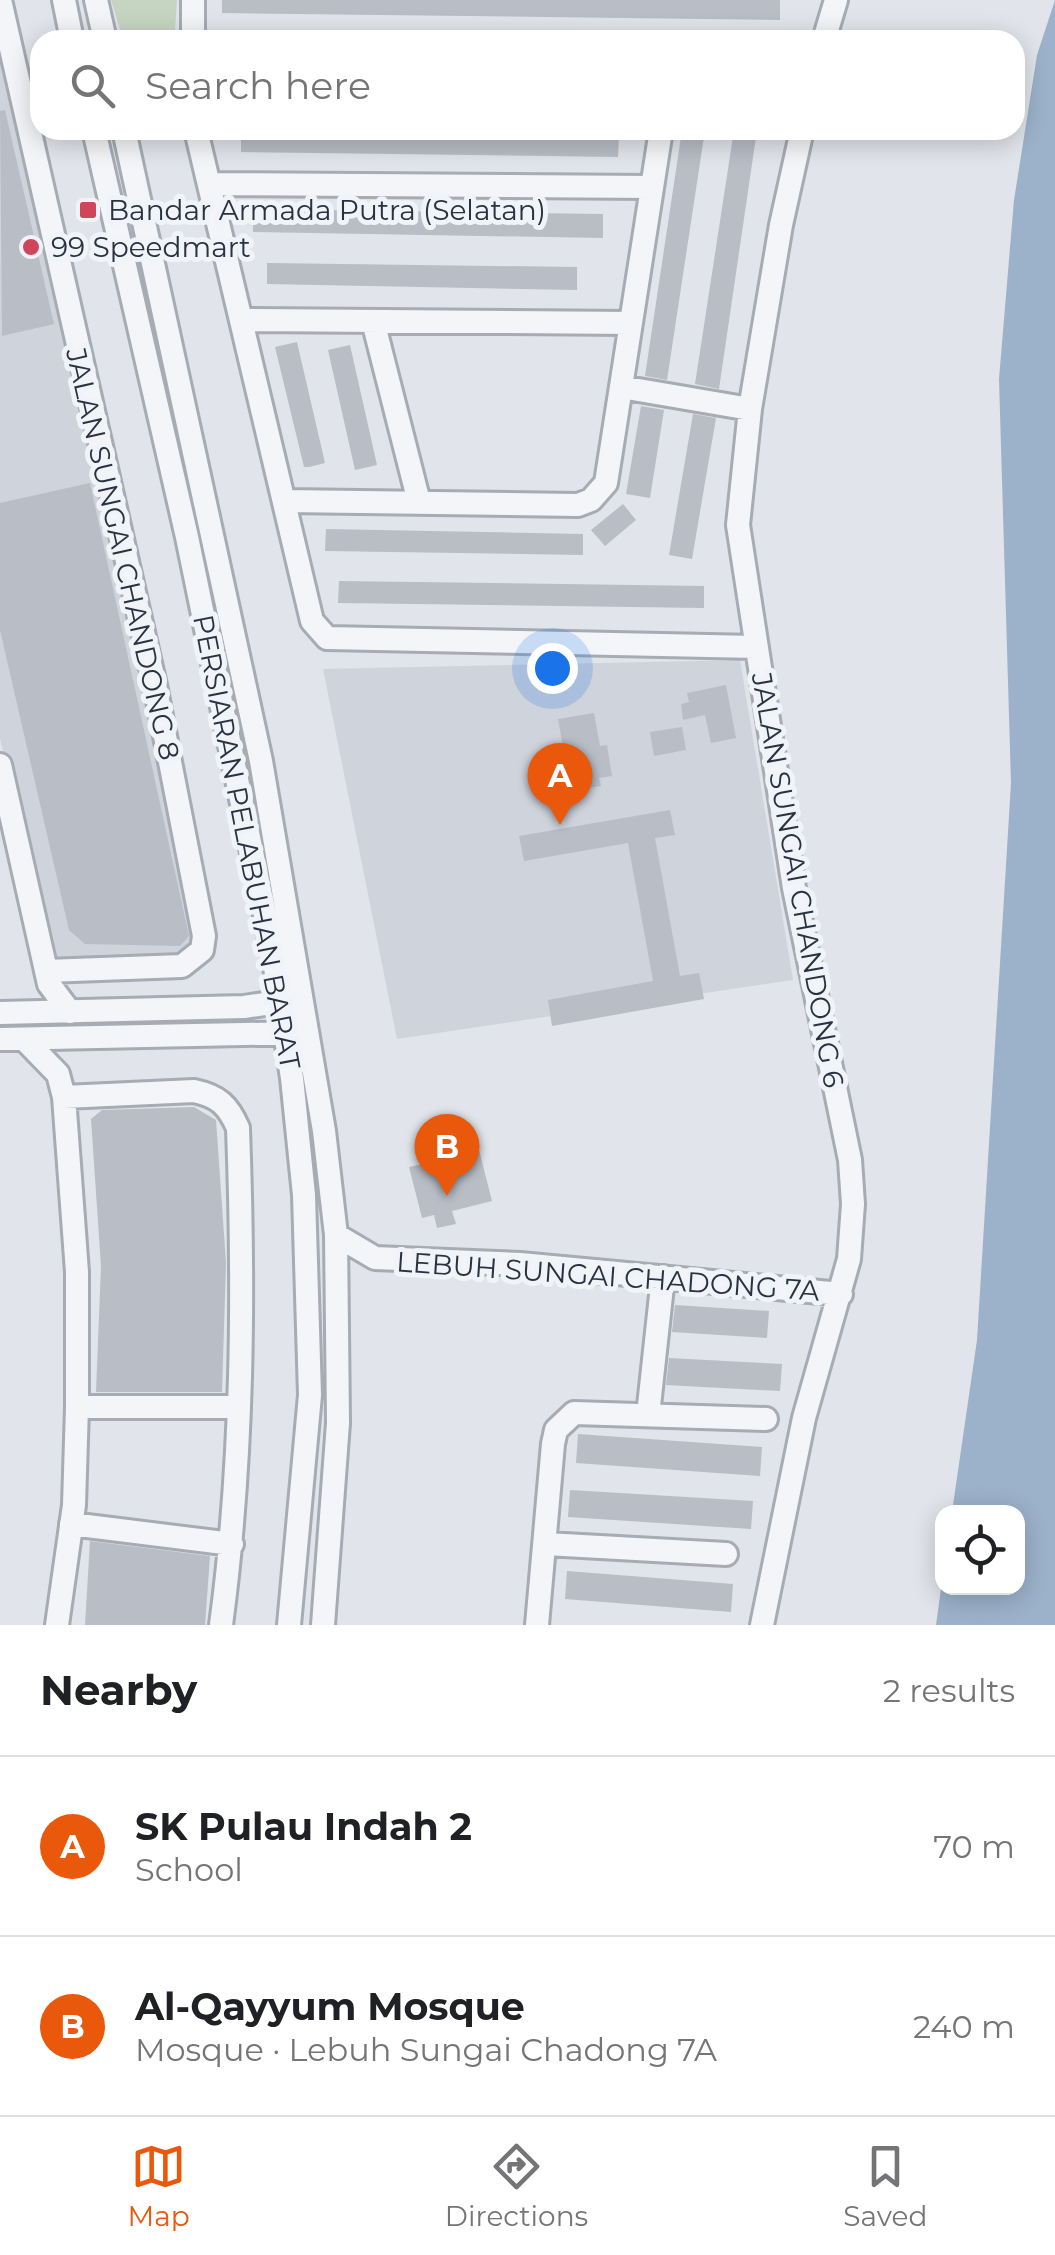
<!DOCTYPE html>
<meta charset="utf-8">
<style>
:root{--surface:#fff;--page:#f6f6f6;--text:#202124;--muted:#757577;--line:#e0e0e0;--accent:#ea580c}
body{margin:0;font-family:Montserrat,sans-serif;background:var(--page);color:var(--text)}
.controls{position:absolute;right:30px;bottom:30px;display:grid;overflow:hidden;border-radius:20px;box-shadow:0 5px 25px #0003}
.controls button{width:90px;height:90px;display:grid;place-items:center;padding:0;border:0;border-bottom:2px solid var(--line);background:var(--surface);color:var(--text);font:50px sans-serif}
.you{position:absolute;left:552px;top:668px;width:35px;height:35px;margin:-25px;border:8px solid #fff;border-radius:50%;background:#1a73e8;box-shadow:0 0 0 15px #1a73e833}
.badge{display:grid;place-items:center;width:65px;height:65px;border-radius:50%;background:var(--accent);color:#fff;font-size:32px;font-weight:700}
.pin{position:absolute;translate:-50% -82px;filter:drop-shadow(0 2px 5px #0008)}
.pin::after{content:'';position:absolute;top:52px;width:35px;height:30px;background:inherit;clip-path:polygon(0 0,100% 0,50% 100%)}
.list{margin:0;padding:0;list-style:none}
h2{display:flex;justify-content:space-between;align-items:center;height:130px;margin:0;padding:0 40px;font-size:42px}
h2 small{font-size:32px;font-weight:400;color:var(--muted)}
.list li{display:grid;grid-template-columns:65px 1fr auto;gap:30px;align-items:center;box-sizing:border-box;height:180px;padding:0 40px;border-top:2px solid var(--line)}
.list b{display:block;font-size:38px;white-space:nowrap}
.list p{margin:0;font-size:32px;white-space:nowrap;color:var(--muted)}
.list em{font-size:32px;font-style:normal;color:var(--muted)}
.icon{flex:none;width:55px;height:55px;fill:none;stroke:currentColor;stroke-width:2;stroke-linecap:round;stroke-linejoin:round}
.map{position:relative;flex:none;width:1055px;height:1625px;overflow:hidden}
.search{position:absolute;background:var(--surface);box-shadow:0 5px 25px #0003;left:30px;right:30px;top:30px;height:110px;display:flex;align-items:center;gap:25px;box-sizing:border-box;padding:0 35px;border-radius:30px;color:var(--muted);font-size:38px}
.sheet{height:490px;background:var(--surface)}
nav{display:flex;justify-content:space-around;align-items:center;box-sizing:border-box;height:140px;border-top:2px solid var(--line);background:var(--surface);font-size:28px;color:var(--muted)}
nav a{display:grid;justify-items:center;gap:5px}
nav .on{color:var(--accent)}
.map>svg:first-child{display:block}
.built{fill:#cfd3dc}
.green{fill:#c6d4c2}
.water{fill:#9cb2ca}
.building{fill:#b8bdc6}
.lines{fill:none;stroke-linecap:round;stroke-linejoin:round}
.minor-casing{stroke:#a6abb4;stroke-width:28}
.minor{stroke:#f4f5f8;stroke-width:22}
.poi-dot{fill:#cf455a;stroke:#f0f3f7;stroke-width:4}
.labels{text-anchor:middle;stroke-width:10;stroke-linejoin:round;paint-order:stroke}
.poi-label{font-size:28px;fill:#293241;stroke:#f0f3f7;text-anchor:start}
.street-label{font-size:28px;fill:#293241;stroke:#f0f3f7}
</style>
<div class="map">
<svg width="1055" height="1625" viewBox="0 0 1055 1625">
<rect width="100%" height="100%" fill="#e1e4ea"/>
<!-- built -->
<path class="built" d="M 0,30 L 197,934 L 190,955 L 51,965 L 0,738 Z
M 740,660 L 793,980 L 397,1039 L 323,669 Z"/>
<!-- green -->
<path class="green" d="M 111,0 L 177,0 L 175,30 L 168,40 L 123,39 Z"/>
<!-- water -->
<path class="water" d="M 1055,0 L 1055,1625 L 936,1625 L 942,1581 L 942,1588 L 1018,1588 L 1018,1512 L 952,1512 L 977,1340 L 1011,783 L 999,379 L 1014,200 L 1037,55 Z"/>
<!-- building -->
<path class="building" d="M 222,0 L 780,0 L 780,20 L 222,13 Z
M 5,110 L 54,324 L 2,336 L 0,111 Z
M 241,130 L 619,135 L 618,157 L 241,152 Z
M 682,130 L 705,130 L 667,380 L 645,376 Z
M 734,130 L 757,130 L 719,389 L 695,384 Z
M 253,209 L 603,214 L 603,238 L 253,232 Z
M 267,263 L 577,267 L 577,290 L 267,284 Z
M 297,342 L 325,463 L 309,467 L 304,467 L 275,347 Z
M 350,345 L 377,465 L 355,470 L 328,350 Z
M 641,406 L 664,410 L 650,498 L 626,494 Z
M 693,414 L 716,418 L 692,559 L 669,555 Z
M 90,483 L 189,936 L 180,946 L 85,944 L 69,930 L 0,630 L 0,503 Z
M 623,504 L 636,520 L 605,546 L 591,530 Z
M 326,529 L 583,534 L 583,555 L 325,551 Z
M 339,581 L 704,586 L 704,608 L 338,603 Z
M 726,685 L 736,738 L 711,743 L 705,715 L 683,720 L 681,704 L 689,702 L 687,693 Z
M 594,713 L 600,746 L 607,745 L 612,776 L 599,778 L 601,786 L 576,790 L 575,782 L 560,785 L 555,753 L 564,752 L 558,719 Z
M 682,727 L 686,750 L 654,756 L 650,732 Z
M 670,810 L 675,835 L 655,838 L 680,976 L 699,973 L 704,999 L 552,1026 L 548,1000 L 653,981 L 628,843 L 524,861 L 519,836 Z
M 194,1107 L 216,1120 L 226,1263 L 222,1392 L 96,1392 L 101,1266 L 91,1119 L 102,1110 Z
M 479,1150 L 492,1201 L 452,1211 L 456,1224 L 437,1228 L 434,1215 L 422,1218 L 409,1167 Z
M 675,1305 L 769,1311 L 767,1338 L 672,1332 Z
M 669,1358 L 782,1364 L 780,1391 L 666,1385 Z
M 578,1434 L 762,1447 L 760,1476 L 576,1463 Z
M 570,1490 L 753,1501 L 751,1529 L 568,1517 Z
M 90,1541 L 210,1556 L 205,1625 L 85,1625 Z
M 567,1571 L 733,1584 L 731,1612 L 565,1599 Z"/>
<g class="lines">
<!-- minor casing -->
<g class="minor-casing">
<path id="minor" d="M 0,0 L 155,685 L 204,936 L 202,950 L 182,966 L 46,971
M 64,0 L 72,40
M 96,0 L 105,40
M 193,0 L 193,40
M 824,40 L 836,0
M 94,130 L 187,537 L 273,954 L 292,1078 L 304,1195 L 310,1395 L 289,1625
M 124,130 L 261,761 L 324,1131 L 336,1235 L 338,1423 L 323,1625
M 196,130 L 312,621 L 327,638 L 756,647
M 211,184 L 652,187
M 241,320 L 631,323
M 373,321 L 419,502
M 621,387 L 750,409
M 285,501 L 578,505 L 591,500 L 606,483 L 661,130
M 0,765 L 49,984 L 70,1012
M 0,1013 L 244,1007 L 291,1000
M 0,1039 L 298,1033
M 24,1039 L 58,1074 L 64,1097 L 77,1272 L 77,1407 L 74,1505 L 57,1625
M 64,1097 L 194,1091 C 218,1096 228,1105 238,1128 C 244,1293 243,1461 221,1625
M 336,1235 L 375,1258 L 520,1264 L 841,1294
M 77,1407 L 238,1407
M 648,1415 L 663,1277
M 71,1524 L 232,1544
M 546,1544 L 726,1554
M 537,1625 L 553,1444 L 556,1430 L 574,1413 L 766,1419
M 762,1625 L 804,1418 L 849,1259 L 853,1204 L 850,1160 L 794,888 L 738,525 L 750,409 L 781,225 L 802,130"/>
</g>
<!-- minor -->
<use href="#minor" class="minor"/>
</g>
<!-- markers -->
<g class="poi-dot">
<rect x="78" y="200" width="20" height="20" rx="5"/>
<circle cx="31" cy="247" r="10"/>
</g>
<g class="labels">
<!-- poi labels -->
<g class="poi-label">
<text x="108" y="220">Bandar Armada Putra (Selatan)</text>
<text x="51" y="257">99 Speedmart</text>
</g>
<!-- street labels -->
<g class="street-label">
<text transform="translate(123 554) rotate(77)" y="10">JALAN SUNGAI CHANDONG 8</text>
<text transform="translate(247 842) rotate(79)" y="10">PERSIARAN PELABUHAN BARAT</text>
<text transform="translate(798 880) rotate(80)" y="10">JALAN SUNGAI CHANDONG 6</text>
<text transform="translate(608 1276) rotate(4)" y="10">LEBUH SUNGAI CHADONG 7A</text>
</g>
</g>
</svg>
<div class="controls">
<button><svg class="icon" aria-label="locate" viewBox="0 0 24 24"><circle cx="12" cy="12" r="6"/><path d="M12 2v4M12 18v4M2 12h4M18 12h4"/></svg></button>
</div>
<div class="you"></div>
<div class="pin badge" style="left:560px;top:825px">A</div>
<div class="pin badge" style="left:447px;top:1196px">B</div>
<div class="search"><svg class="icon" aria-label="search" viewBox="0 0 24 24"><circle cx="10" cy="10" r="6"/><path d="M15 15l6 6"/></svg>Search here</div>
</div>
<section class="sheet">
<h2>Nearby<small>2 results</small></h2>
<ul class="list">
<li><span class="badge">A</span><div><b>SK Pulau Indah 2</b><p>School</p></div><em>70 m</em></li>
<li><span class="badge">B</span><div><b>Al-Qayyum Mosque</b><p>Mosque · Lebuh Sungai Chadong 7A</p></div><em>240 m</em></li>
</ul>
</section>
<nav>
<a class="on"><svg class="icon" aria-label="map" viewBox="0 0 24 24"><path d="M3 6l6-2 6 2 6-2v14l-6 2-6-2-6 2zM9 4v14M15 6v14"/></svg>Map</a>
<a><svg class="icon" aria-label="directions" viewBox="0 0 24 24"><path d="M12 3l9 9-9 9-9-9zM9 14v-3h6M13 9l2 2-2 2"/></svg>Directions</a>
<a><svg class="icon" aria-label="saved" viewBox="0 0 24 24"><path d="M7 4h10v16l-5-4-5 4z"/></svg>Saved</a>
</nav>
